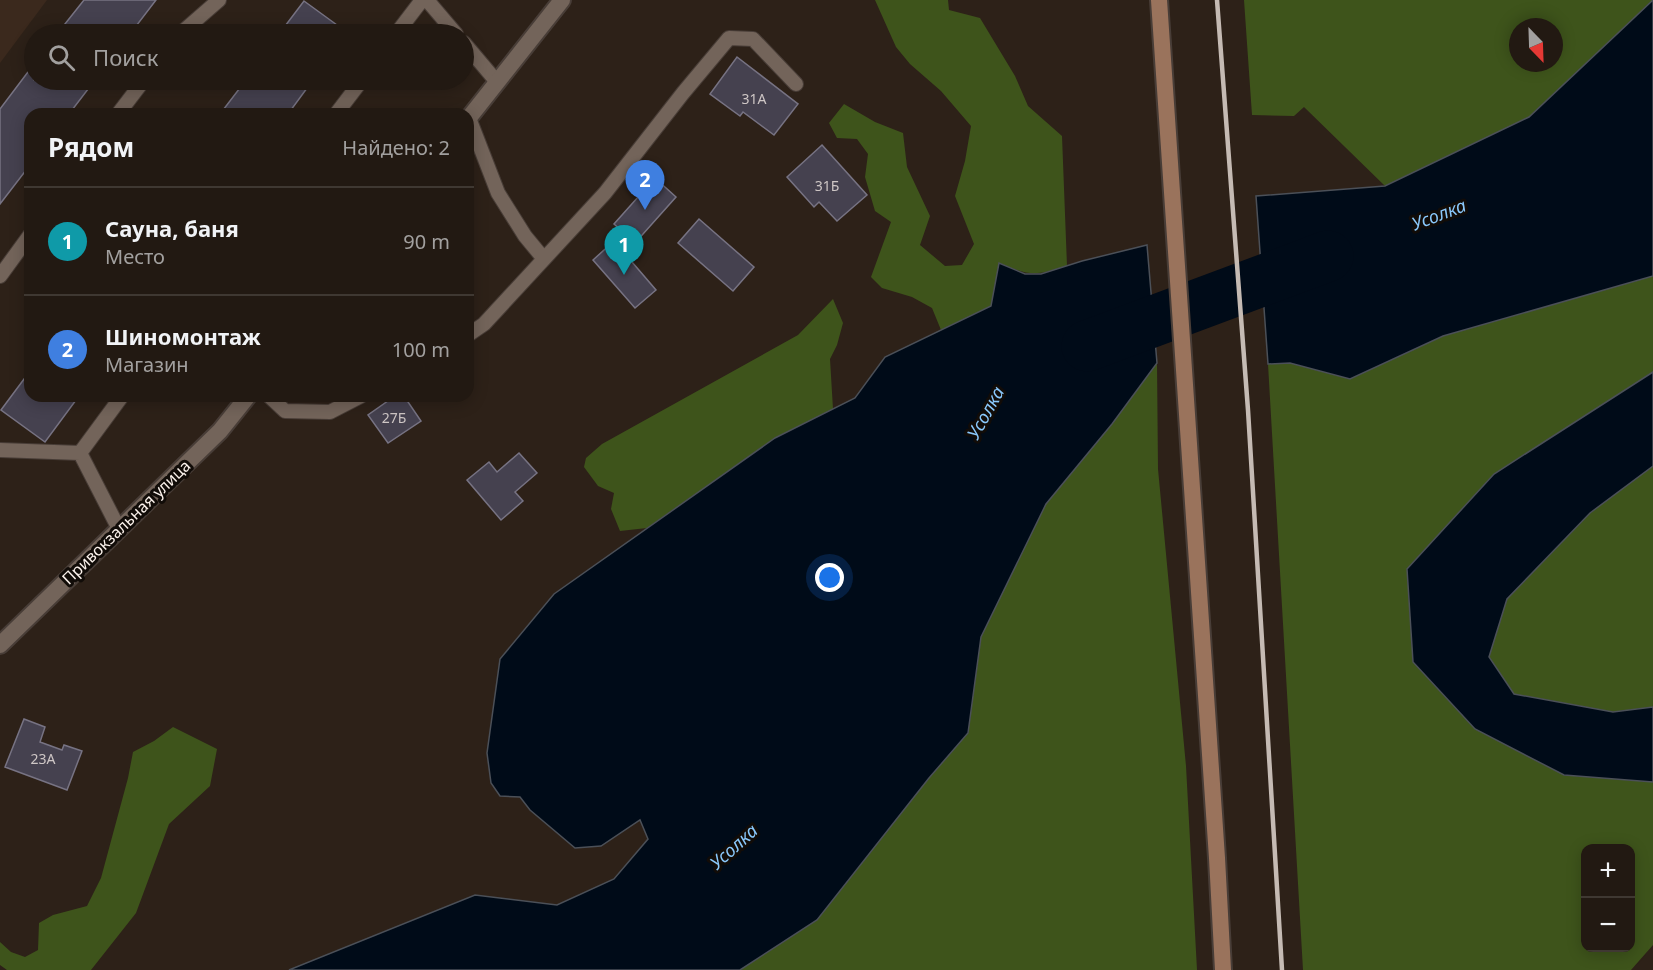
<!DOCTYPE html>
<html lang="ru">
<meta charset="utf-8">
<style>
:root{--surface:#221912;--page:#2e2620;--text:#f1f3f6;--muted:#a2a09f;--line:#3f3832;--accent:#d99af7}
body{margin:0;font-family:"Noto Sans",sans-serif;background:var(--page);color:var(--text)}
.controls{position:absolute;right:18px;bottom:18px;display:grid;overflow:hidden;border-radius:12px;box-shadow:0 3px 15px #0003}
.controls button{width:54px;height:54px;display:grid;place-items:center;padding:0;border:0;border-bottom:2px solid var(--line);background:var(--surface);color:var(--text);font:30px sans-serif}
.compass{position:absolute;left:1509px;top:18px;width:54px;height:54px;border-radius:50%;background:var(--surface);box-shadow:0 3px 15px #0003;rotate:157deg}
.you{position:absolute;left:830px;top:578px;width:21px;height:21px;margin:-15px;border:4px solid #fff;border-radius:50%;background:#1a73e8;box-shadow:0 0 0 9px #1a73e833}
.badge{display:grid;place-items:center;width:39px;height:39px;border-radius:50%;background:var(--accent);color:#fff;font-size:20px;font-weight:700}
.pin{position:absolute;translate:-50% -50px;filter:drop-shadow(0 2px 3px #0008)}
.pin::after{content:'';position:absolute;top:32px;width:21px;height:18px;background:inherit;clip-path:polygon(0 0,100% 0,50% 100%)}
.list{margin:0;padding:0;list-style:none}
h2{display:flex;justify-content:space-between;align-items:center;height:78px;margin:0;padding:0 24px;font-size:26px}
h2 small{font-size:20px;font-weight:400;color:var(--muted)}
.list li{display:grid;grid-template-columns:39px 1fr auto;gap:18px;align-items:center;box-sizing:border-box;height:108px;padding:0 24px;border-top:2px solid var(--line)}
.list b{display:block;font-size:22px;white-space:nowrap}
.list p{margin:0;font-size:20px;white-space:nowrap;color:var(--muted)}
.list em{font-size:20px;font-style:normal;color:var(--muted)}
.icon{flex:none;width:33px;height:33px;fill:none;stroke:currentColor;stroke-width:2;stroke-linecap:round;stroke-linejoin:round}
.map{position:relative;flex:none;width:1653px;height:970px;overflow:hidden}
.search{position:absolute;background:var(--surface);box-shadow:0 3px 15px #0003;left:24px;top:24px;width:450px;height:66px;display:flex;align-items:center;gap:15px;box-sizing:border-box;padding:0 21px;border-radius:33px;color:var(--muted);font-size:22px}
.panel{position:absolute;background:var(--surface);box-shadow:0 3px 15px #0003;left:24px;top:108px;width:450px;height:294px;border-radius:18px}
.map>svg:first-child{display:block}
.built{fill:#3b291d}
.green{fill:#3e541b;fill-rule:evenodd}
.water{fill:#000b18;stroke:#4b5058;stroke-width:1.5}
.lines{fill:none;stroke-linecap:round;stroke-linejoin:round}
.river{stroke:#000b18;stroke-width:51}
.building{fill:#45414f;stroke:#777383;stroke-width:1.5}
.service-casing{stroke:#483d37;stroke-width:16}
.minor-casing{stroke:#483d37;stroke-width:20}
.secondary-casing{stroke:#483d37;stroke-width:20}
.service{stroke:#73645a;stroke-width:14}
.minor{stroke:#73645a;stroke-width:16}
.secondary{stroke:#9a735c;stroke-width:16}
.rail{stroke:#c5bbb4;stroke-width:4.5}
.labels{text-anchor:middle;stroke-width:6;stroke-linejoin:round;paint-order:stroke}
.number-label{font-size:14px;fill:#cec6c5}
.street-label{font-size:16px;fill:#fbf2ec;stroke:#110c08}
.water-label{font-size:18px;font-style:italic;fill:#8ac8fb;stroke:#110c08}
</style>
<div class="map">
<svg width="1653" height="970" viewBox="0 0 1653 970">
<rect width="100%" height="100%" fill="#2d2118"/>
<!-- built -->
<path class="built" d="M 0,0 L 47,0 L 0,63 Z"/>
<!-- green -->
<path class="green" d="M 875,0 L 948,0 L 949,10 L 980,18 L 1015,76 L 1028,106 L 1062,136 L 1067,266 C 1035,276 1030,276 999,263 L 991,306 L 941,330 L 932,308 L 912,297 L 882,288 L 871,277 L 891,222 L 875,211 L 865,177 L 868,154 L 857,139 L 837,138 L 829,123 L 844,104 L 875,122 L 903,133 L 907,167 L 930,216 L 920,245 L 945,266 L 962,265 L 974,244 L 955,196 L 965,161 L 971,126 L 941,91 L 910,64 L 896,47 Z
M 1244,0 L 1653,0 L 1529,117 L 1385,186 L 1304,107 L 1294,116 L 1252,115 ZM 1518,27 L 1554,27 L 1554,63 L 1518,63 Z
M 1653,276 L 1653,372 L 1494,474 L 1407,569 L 1564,775 L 1653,782 L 1653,945 L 1631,970 L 1303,970 L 1268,364 L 1290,363 L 1350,379 L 1443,336 ZM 1586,848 L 1630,848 L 1630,948 L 1586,948 Z
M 833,299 L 843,323 L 837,345 L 830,359 L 833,409 L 775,438 L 647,528 L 620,531 L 611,509 L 614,493 L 598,486 L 584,467 L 586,458 L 602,444 L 798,335 Z
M 1157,363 L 1158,469 L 1186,766 L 1197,970 L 740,970 L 817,920 L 929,778 L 968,733 L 981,637 L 1046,504 L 1112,424 Z
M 1653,466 L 1653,707 L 1613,712 L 1514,694 L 1489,657 L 1507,599 L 1590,513 Z
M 173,727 L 217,749 L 210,786 L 169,824 L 136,913 L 91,970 L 7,970 L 0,965 L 0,942 L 11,952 L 25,957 L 38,950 L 39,923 L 53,915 L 87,906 L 101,878 L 128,778 L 133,752 L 154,741 Z"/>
<!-- water -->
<path class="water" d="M 1653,0 L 1653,276 L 1443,336 L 1350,379 L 1290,363 L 1268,364 L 1256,196 L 1385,186 L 1529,117 Z
M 1147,245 L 1157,363 L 1112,424 L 1046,504 L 981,637 L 968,733 L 929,778 L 817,920 L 740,970 L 289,970 L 475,895 L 557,905 L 614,879 L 648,839 L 640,820 L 601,846 L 575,848 L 530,810 L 520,797 L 500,796 L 491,783 L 487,753 L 500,659 L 554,594 L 775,438 L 855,398 L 885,357 L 991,306 L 999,263 L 1025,274 L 1041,274 L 1082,261 Z
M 1653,372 L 1653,466 L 1590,513 L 1507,599 L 1489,657 L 1514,694 L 1613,712 L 1653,707 L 1653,782 L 1564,775 L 1475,729 L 1413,662 L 1407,569 L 1494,474 Z"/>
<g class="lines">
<!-- river -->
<path class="river" d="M 1087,346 L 1328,256"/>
</g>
<!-- building -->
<path class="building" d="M 84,0 L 156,0 L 130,34 L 57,34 Z
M 304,1 L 348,33 L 347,34 L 279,34 Z
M 737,57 L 798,104 L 774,135 L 743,112 L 740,116 L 710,94 Z
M 34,64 L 34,80 L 95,80 L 69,114 L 30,114 L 30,165 L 0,204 L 0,109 Z
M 246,80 L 313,80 L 288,114 L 220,114 Z
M 822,145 L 867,195 L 837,221 L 819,202 L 814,207 L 787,177 Z
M 655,178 L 676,197 L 635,243 L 614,224 Z
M 699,219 L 754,267 L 733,291 L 678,243 Z
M 614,241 L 656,290 L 635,308 L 593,260 Z
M 30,371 L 30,396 L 79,396 L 45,442 L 1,410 Z
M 395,396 L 404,396 L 421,421 L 388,443 L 368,415 Z
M 519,453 L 537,473 L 515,492 L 523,501 L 501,520 L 467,480 L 489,462 L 497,472 Z
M 24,719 L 45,727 L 40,742 L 62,750 L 64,745 L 82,751 L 67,790 L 5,767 Z"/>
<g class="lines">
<!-- service casing -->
<g class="service-casing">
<path id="service" d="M 427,0 L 456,34
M 180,34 L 219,0
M 396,34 L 422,0
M 464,43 L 497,82
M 118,114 L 144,80
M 336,114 L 362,80
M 469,118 L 498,193 L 525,236 L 544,259
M 0,276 L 30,235
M 468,335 L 484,324 L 605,193 L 683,93 L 729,38 L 753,39 L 796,84
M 269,396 L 285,411 L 330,412 L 361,396
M 0,450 L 80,453
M 119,529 L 80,453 L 122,396"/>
</g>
<!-- minor casing -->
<g class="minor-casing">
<path id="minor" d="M 468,119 L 562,0
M 0,645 L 220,431 L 248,396"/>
</g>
<!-- secondary casing -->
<g class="secondary-casing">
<path id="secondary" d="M 1159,0 L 1217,858 L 1223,970"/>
</g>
<!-- service -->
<use href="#service" class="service"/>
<!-- minor -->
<use href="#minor" class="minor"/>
<!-- secondary -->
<use href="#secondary" class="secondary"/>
<!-- rail -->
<path class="rail" d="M 1217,0 L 1248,410 L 1282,970"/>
</g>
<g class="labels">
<!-- number labels -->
<g class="number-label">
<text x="754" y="104">31А</text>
<text x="827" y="191">31Б</text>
<text x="394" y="423">27Б</text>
<text x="43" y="764">23А</text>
</g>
<!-- street labels -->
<g class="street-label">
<text transform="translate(126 522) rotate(-44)" y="6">Привокзальная улица</text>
</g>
<!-- water labels -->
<g class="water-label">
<text transform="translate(1439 215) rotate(-21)" y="6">Усолка</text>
<text transform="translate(986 413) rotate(-61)" y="6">Усолка</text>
<text transform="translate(734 847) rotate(-42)" y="6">Усолка</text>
</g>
</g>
</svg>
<div class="controls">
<button>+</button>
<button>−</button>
</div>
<svg class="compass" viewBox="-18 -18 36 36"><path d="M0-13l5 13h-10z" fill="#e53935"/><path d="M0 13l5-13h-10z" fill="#a2a09f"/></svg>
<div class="you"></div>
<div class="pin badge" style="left:624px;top:275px;background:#0f9aa8">1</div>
<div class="pin badge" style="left:645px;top:210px;background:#3f7fe0">2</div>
<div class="search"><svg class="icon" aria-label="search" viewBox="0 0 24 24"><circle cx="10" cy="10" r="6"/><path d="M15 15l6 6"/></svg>Поиск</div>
<section class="panel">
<h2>Рядом<small>Найдено: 2</small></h2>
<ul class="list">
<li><span class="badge" style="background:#0f9aa8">1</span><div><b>Сауна, баня</b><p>Место</p></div><em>90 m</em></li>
<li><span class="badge" style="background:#3f7fe0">2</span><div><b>Шиномонтаж</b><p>Магазин</p></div><em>100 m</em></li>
</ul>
</section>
</div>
